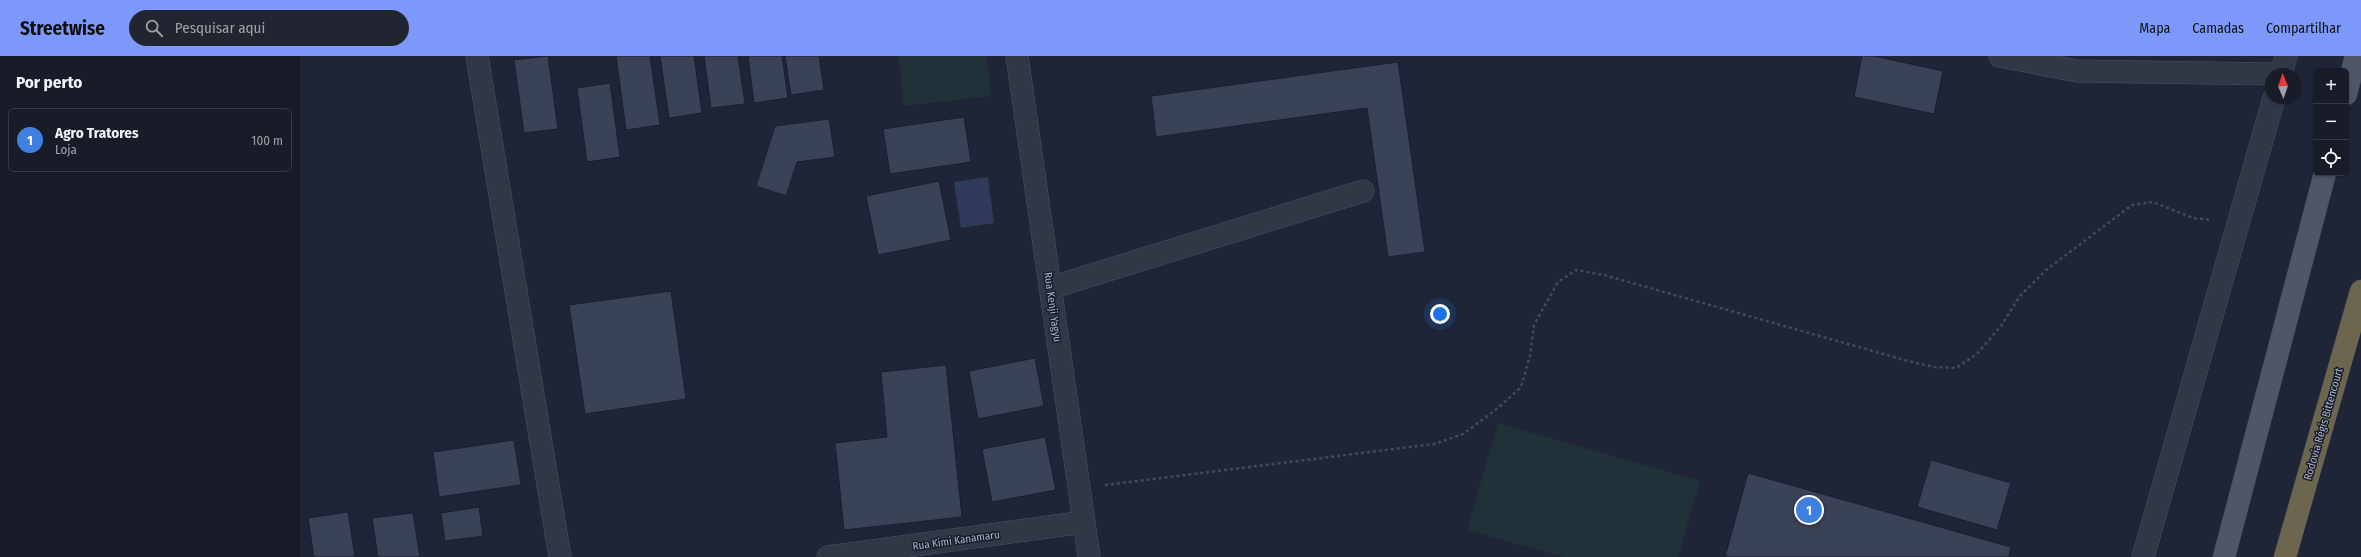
<!DOCTYPE html>
<html lang="pt">
<meta charset="utf-8">
<style>
:root{--surface:#171c28;--page:#202530;--text:#f1f3f6;--muted:#9ea1a8;--line:#363a45;--accent:#7b98fa}
body{margin:0;font-family:"Fira Sans Condensed",sans-serif;background:var(--page);color:var(--text)}
.controls{position:absolute;right:12px;top:12px;display:grid;overflow:hidden;border-radius:6px;box-shadow:0 1px 3px #0004}
.controls button{width:36px;height:36px;display:grid;place-items:center;padding:0;border:0;border-bottom:1px solid var(--line);background:var(--surface);color:var(--text);font:20px sans-serif}
.compass{position:absolute;left:1965px;top:12px;width:36px;height:36px;border-radius:50%;background:var(--surface);box-shadow:0 1px 3px #0004;rotate:358deg}
.you{position:absolute;left:1140px;top:258px;width:14px;height:14px;margin:-10px;border:3px solid #fff;border-radius:50%;background:#1a73e8;box-shadow:0 0 0 6px #1a73e833}
.badge{display:grid;place-items:center;width:26px;height:26px;border-radius:50%;background:var(--accent);color:#fff;font-size:13px;font-weight:700}
.pin{position:absolute;translate:-50% -50%;border:2px solid #fff;box-shadow:0 1px 4px #0006}
.list{margin:0;padding:0;list-style:none}
h2{display:flex;justify-content:space-between;align-items:center;height:52px;margin:0;padding:0 16px;font-size:17px}
h2 small{font-size:13px;font-weight:400;color:var(--muted)}
.list li{display:grid;grid-template-columns:26px 1fr auto;gap:12px;align-items:center;box-sizing:border-box;height:64px;margin:0 8px 8px;padding:0 8px;border:1px solid var(--line);border-radius:6px}
.list b{display:block;font-size:15px;white-space:nowrap}
.list p{margin:0;font-size:13px;white-space:nowrap;color:var(--muted)}
.list em{font-size:13px;font-style:normal;color:var(--muted)}
.icon{flex:none;width:22px;height:22px;fill:none;stroke:currentColor;stroke-width:2;stroke-linecap:round;stroke-linejoin:round}
.map{position:relative;flex:none;width:2061px;height:501px;overflow:hidden}
header{display:flex;align-items:center;gap:24px;box-sizing:border-box;height:56px;padding:0 20px;background:var(--accent);color:#111}
header strong{font-size:19px}
nav{display:flex;gap:22px;margin-inline-start:auto;font-size:14px}
.search{width:280px;height:36px;background:var(--page);display:flex;align-items:center;gap:10px;box-sizing:border-box;padding:0 14px;border-radius:22px;color:var(--muted);font-size:15px}
main{display:flex}
aside{flex:1;background:var(--surface)}
.map>svg:first-child{display:block}
.green{fill:#203137}
.water{fill:#303b5c}
.building{fill:#3a4257;stroke:#1a1f2d}
.lines{fill:none;stroke-linecap:round;stroke-linejoin:round}
.minor-casing{stroke:#4d5262;stroke-width:23}
.major-casing{stroke:#3c4150;stroke-width:23}
.highway-casing{stroke:#3a3f4e;stroke-width:23}
.path{stroke:#3e4e55;stroke-width:2.5;stroke-dasharray:3 3;stroke-linecap:butt}
.minor{stroke:#323746;stroke-width:22}
.major{stroke:#505667;stroke-width:22}
.highway{stroke:#6d664f;stroke-width:22}
.labels{text-anchor:middle;stroke-width:3;stroke-linejoin:round;paint-order:stroke}
.street-label{font-size:11px;fill:#acb1c4;stroke:#181d2b}
</style>
<header>
<strong>Streetwise</strong>
<div class="search"><svg class="icon" aria-label="search" viewBox="0 0 24 24"><circle cx="10" cy="10" r="6"/><path d="M15 15l6 6"/></svg>Pesquisar aqui</div>
<nav><a>Mapa</a><a>Camadas</a><a>Compartilhar</a></nav>
</header>
<main>
<aside>
<h2>Por perto<small></small></h2>
<ul class="list">
<li><span class="badge" style="background:#3f7fe0">1</span><div><b>Agro Tratores</b><p>Loja</p></div><em>100 m</em></li>
</ul>
</aside>
<div class="map">
<svg width="2061" height="501" viewBox="0 0 2061 501">
<rect width="100%" height="100%" fill="#1f2536"/>
<!-- green -->
<path class="green" d="M 598,0 L 687,0 L 691,40 L 604,50 Z
M 1198,367 L 1400,425 L 1378,501 L 1263,501 L 1167,474 Z"/>
<!-- water -->
<path class="water" d="M 688,121 L 694,167 L 661,172 L 654,126 Z"/>
<!-- building -->
<path class="building" d="M 248,0 L 258,73 L 224,77 L 214,4 Z
M 316,0 L 350,0 L 360,69 L 326,74 Z
M 360,0 L 394,0 L 402,57 L 369,62 Z
M 404,0 L 438,0 L 445,48 L 411,52 Z
M 448,0 L 482,0 L 488,42 L 454,47 Z
M 485,0 L 519,0 L 524,34 L 491,39 Z
M 1562,0 L 1574,0 L 1643,15 L 1634,58 L 1554,41 Z
M 1098,6 L 1125,196 L 1088,201 L 1067,52 L 856,81 L 851,40 Z
M 310,27 L 320,101 L 287,106 L 277,32 Z
M 664,61 L 671,106 L 590,118 L 583,73 Z
M 529,63 L 535,101 L 497,106 L 486,140 L 456,130 L 475,70 Z
M 639,125 L 651,184 L 578,199 L 566,140 Z
M 371,235 L 386,343 L 285,358 L 269,249 Z
M 735,302 L 744,350 L 678,363 L 669,315 Z
M 646,309 L 662,461 L 544,474 L 535,387 L 587,381 L 581,316 Z
M 745,381 L 756,434 L 692,446 L 682,393 Z
M 214,384 L 221,429 L 139,441 L 133,396 Z
M 1631,404 L 1711,427 L 1697,474 L 1617,451 Z
M 1448,417 L 1711,491 L 1709,501 L 1425,501 Z
M 179,451 L 183,480 L 145,485 L 141,457 Z
M 48,456 L 55,501 L 14,501 L 8,462 Z
M 113,457 L 120,501 L 78,501 L 72,462 Z"/>
<g class="lines">
<!-- minor casing -->
<g class="minor-casing">
<path id="minor" d="M 177,0 L 260,501
M 717,0 L 789,501
M 1700,0 L 1777,15 L 1974,18
M 1981,18 L 1986,0
M 750,232 L 1063,135
M 528,501 L 784,466
M 1843,501 L 1974,42"/>
</g>
<!-- major casing -->
<g class="major-casing">
<path id="major" d="M 2046,38 L 2056,0
M 1924,501 L 2025,117"/>
</g>
<!-- highway casing -->
<g class="highway-casing">
<path id="highway" d="M 1985,501 L 2061,235"/>
</g>
<!-- path -->
<path class="path" d="M 805,429 L 1134,388 L 1163,378 L 1198,352 L 1221,331 L 1230,300 L 1234,269 L 1258,226 L 1276,214 L 1304,219 L 1608,305 L 1634,311 L 1656,312 L 1677,298 L 1701,270 L 1720,240 L 1746,214 L 1832,149 L 1853,146 L 1893,162 L 1912,164"/>
<!-- minor -->
<use href="#minor" class="minor"/>
<!-- major -->
<use href="#major" class="major"/>
<!-- highway -->
<use href="#highway" class="highway"/>
</g>
<g class="labels">
<!-- street labels -->
<g class="street-label">
<text transform="translate(753 251) rotate(82)" y="4">Rua Kenji Yagyu</text>
<text transform="translate(2023 368) rotate(-74)" y="4">Rodovia Régis Bittencourt</text>
<text transform="translate(656 484) rotate(-8)" y="4">Rua Kimi Kanamaru</text>
</g>
</g>
</svg>
<div class="controls">
<button>+</button>
<button>−</button>
<button><svg class="icon" aria-label="locate" viewBox="0 0 24 24"><circle cx="12" cy="12" r="6"/><path d="M12 2v4M12 18v4M2 12h4M18 12h4"/></svg></button>
</div>
<svg class="compass" viewBox="-18 -18 36 36"><path d="M0-13l5 13h-10z" fill="#e53935"/><path d="M0 13l5-13h-10z" fill="#9ea1a8"/></svg>
<div class="you"></div>
<div class="pin badge" style="left:1509px;top:454px;background:#3f7fe0">1</div>
</div>
</main>
